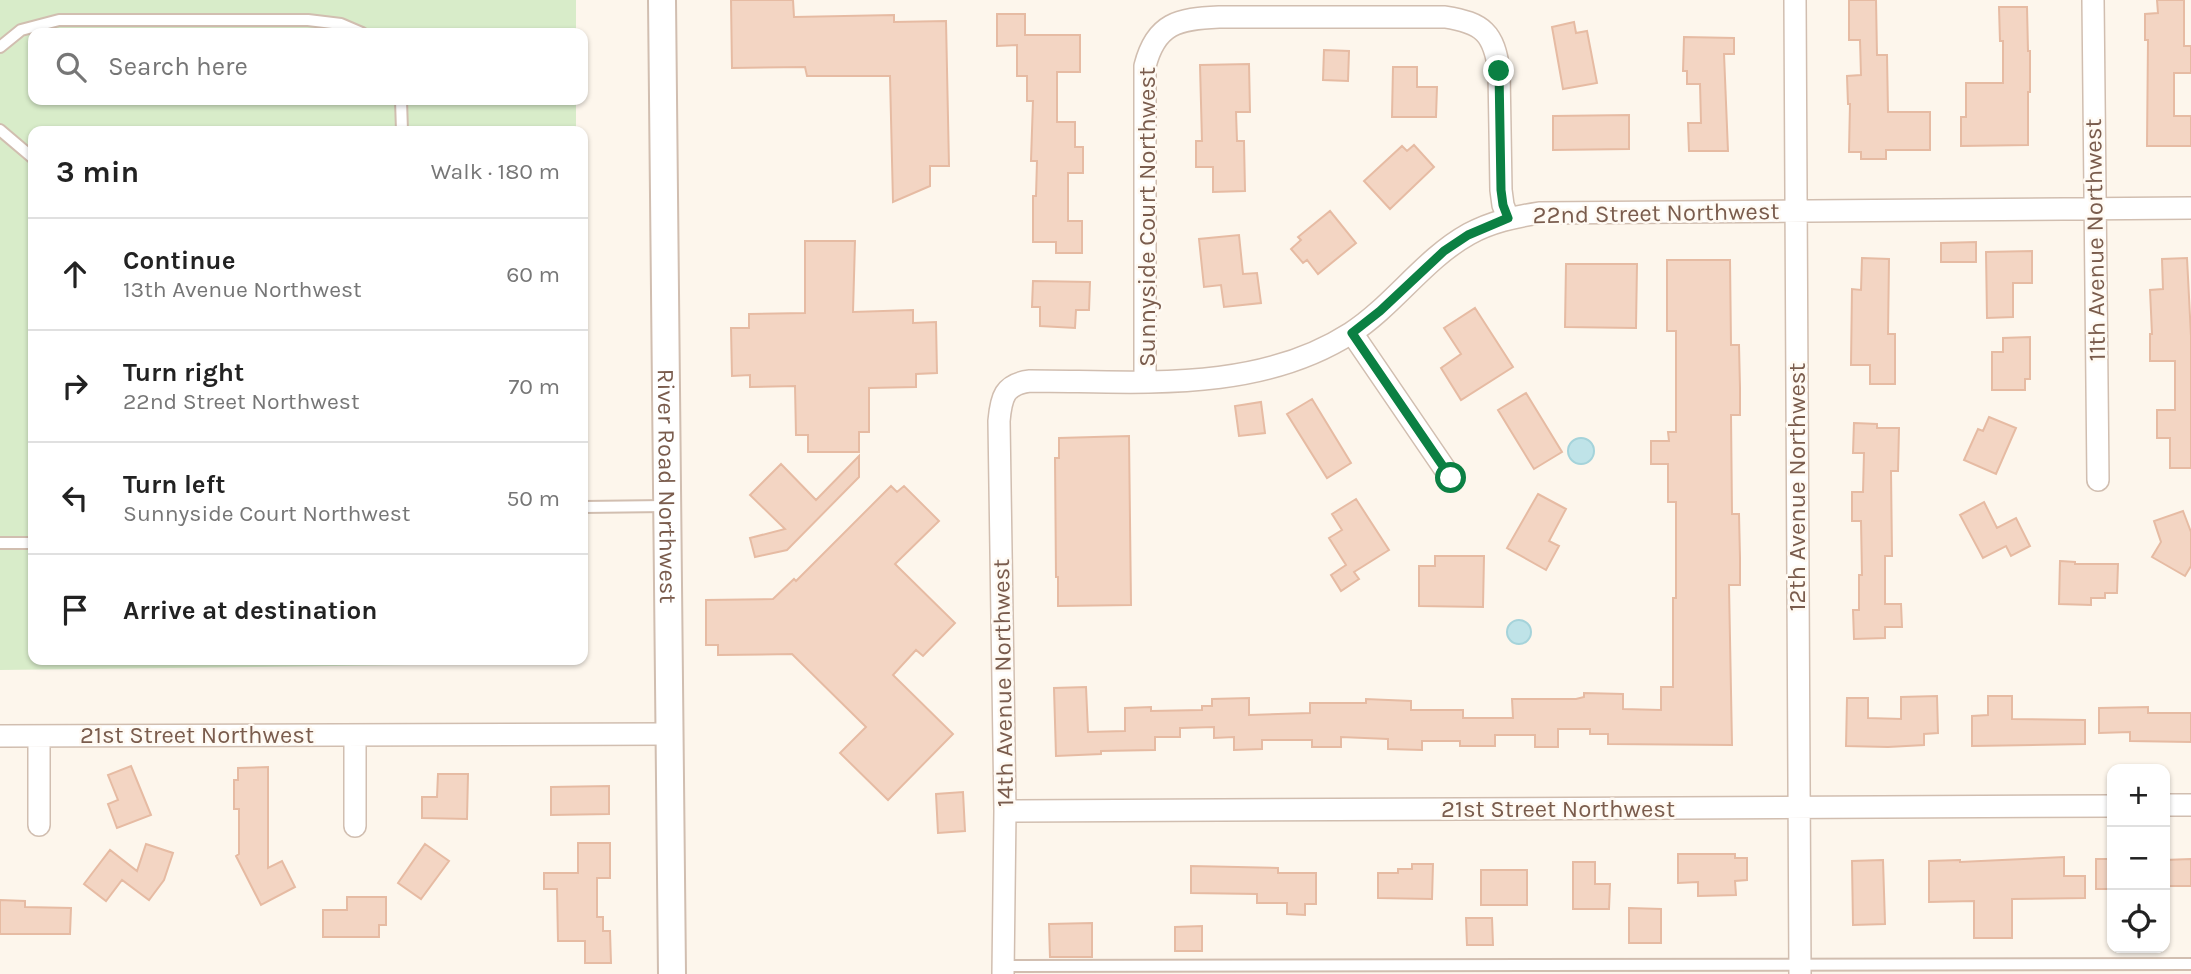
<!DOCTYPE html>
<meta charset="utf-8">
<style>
:root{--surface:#fff;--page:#f2f2f2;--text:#222;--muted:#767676;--line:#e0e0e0}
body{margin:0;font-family:Karla,sans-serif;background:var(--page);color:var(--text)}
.controls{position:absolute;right:21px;bottom:21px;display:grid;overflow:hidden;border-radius:14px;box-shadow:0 2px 5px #0004}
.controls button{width:63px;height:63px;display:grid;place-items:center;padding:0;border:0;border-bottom:2px solid var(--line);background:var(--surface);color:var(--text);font:35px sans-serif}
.stop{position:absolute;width:21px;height:21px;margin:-16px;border:5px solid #0b8043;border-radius:50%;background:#fff}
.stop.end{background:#0b8043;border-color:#fff;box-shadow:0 2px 7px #0008}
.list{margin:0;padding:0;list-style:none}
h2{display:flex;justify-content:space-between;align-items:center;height:91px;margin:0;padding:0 28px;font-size:30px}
h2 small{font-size:23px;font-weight:400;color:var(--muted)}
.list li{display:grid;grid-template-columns:46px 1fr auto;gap:21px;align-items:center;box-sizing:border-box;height:112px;padding:0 28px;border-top:2px solid var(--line)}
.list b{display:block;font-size:26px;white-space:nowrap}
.list p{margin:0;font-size:23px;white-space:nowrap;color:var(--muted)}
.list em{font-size:23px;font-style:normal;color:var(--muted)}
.icon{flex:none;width:38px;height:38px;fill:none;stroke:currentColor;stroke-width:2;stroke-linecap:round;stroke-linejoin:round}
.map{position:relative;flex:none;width:2191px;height:974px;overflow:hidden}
.search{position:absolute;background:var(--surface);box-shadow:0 2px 5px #0004;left:28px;top:28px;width:560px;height:77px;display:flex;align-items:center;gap:18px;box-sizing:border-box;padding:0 24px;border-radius:14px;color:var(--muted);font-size:26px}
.panel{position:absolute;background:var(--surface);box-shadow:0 2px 5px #0004;left:28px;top:126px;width:560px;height:539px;border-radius:14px}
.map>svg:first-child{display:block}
.green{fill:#d8ecc9}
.water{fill:#bfe3e8;stroke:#a5d3da;stroke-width:2}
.building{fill:#f3d5c3;stroke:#e6bba3;stroke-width:2}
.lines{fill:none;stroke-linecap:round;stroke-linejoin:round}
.service-casing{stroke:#d1beb0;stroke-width:14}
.minor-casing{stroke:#d1beb0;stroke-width:24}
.tertiary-casing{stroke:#d1beb0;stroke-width:30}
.service{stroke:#fff;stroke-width:10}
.minor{stroke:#fff;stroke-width:21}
.tertiary{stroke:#fff;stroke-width:26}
.route{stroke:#0b8043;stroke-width:9}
.labels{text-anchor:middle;stroke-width:5;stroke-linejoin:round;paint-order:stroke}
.street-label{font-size:24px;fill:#7a5c4d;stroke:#fffaf3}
</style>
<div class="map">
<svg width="2191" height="974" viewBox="0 0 2191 974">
<rect width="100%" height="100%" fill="#fdf6ec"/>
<!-- green -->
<path class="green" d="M 0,0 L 576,0 L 576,33 L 33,33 L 33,100 L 576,100 L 576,131 L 33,131 L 33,660 L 578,660 L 578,663 L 0,670 Z"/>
<!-- water -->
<path class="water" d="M1568 451a13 13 0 1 1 26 0a13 13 0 1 1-26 0Z
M1507 632a12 12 0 1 1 24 0a12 12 0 1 1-24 0Z"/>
<!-- building -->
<path class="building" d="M 731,0 L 793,0 L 794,17 L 894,15 L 894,22 L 946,21 L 949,166 L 930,166 L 930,186 L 893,202 L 890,76 L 807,76 L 805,67 L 732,68 Z
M 1849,0 L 1876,0 L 1877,55 L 1887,55 L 1888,112 L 1930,112 L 1930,150 L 1886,150 L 1886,159 L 1861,159 L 1861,152 L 1849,152 L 1850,104 L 1848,104 L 1847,76 L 1861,75 L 1860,40 L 1849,40 Z
M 2157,0 L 2184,0 L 2184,46 L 2191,46 L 2191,73 L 2174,73 L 2174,116 L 2191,116 L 2191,146 L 2147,146 L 2148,40 L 2145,40 L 2145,14 L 2158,13 Z
M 1999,7 L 2027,7 L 2028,51 L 2030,51 L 2030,92 L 2028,92 L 2028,145 L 1961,146 L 1961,117 L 1966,117 L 1966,83 L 2003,83 L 2003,41 L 2000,41 Z
M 997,14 L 1025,14 L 1025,35 L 1080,35 L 1080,72 L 1057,72 L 1057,122 L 1075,122 L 1075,147 L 1083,147 L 1083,173 L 1068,173 L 1068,221 L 1082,221 L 1082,253 L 1056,253 L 1056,242 L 1033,242 L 1033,196 L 1036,196 L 1037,161 L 1031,161 L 1033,101 L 1027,101 L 1027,76 L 1017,76 L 1017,45 L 997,46 Z
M 1574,22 L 1576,33 L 1587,31 L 1597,83 L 1563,89 L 1552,27 Z
M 1684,37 L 1734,38 L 1734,54 L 1724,54 L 1728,151 L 1689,151 L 1688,123 L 1701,123 L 1700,84 L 1687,84 L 1687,71 L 1683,71 Z
M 1324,50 L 1349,51 L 1348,81 L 1323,80 Z
M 1249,64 L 1250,112 L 1236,112 L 1237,141 L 1244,141 L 1245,191 L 1213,192 L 1213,167 L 1196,167 L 1196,141 L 1202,141 L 1200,65 Z
M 1393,67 L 1417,67 L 1417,87 L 1437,87 L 1436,117 L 1392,117 Z
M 1629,115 L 1629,149 L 1553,150 L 1553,116 Z
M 1414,145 L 1434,167 L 1390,209 L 1364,181 L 1402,146 L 1407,151 Z
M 1330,211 L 1356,243 L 1318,274 L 1307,260 L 1303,263 L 1291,249 L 1301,240 L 1298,237 Z
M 1239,235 L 1243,274 L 1257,273 L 1261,303 L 1224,307 L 1221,285 L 1204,287 L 1199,239 Z
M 805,241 L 855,241 L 853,312 L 913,310 L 913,323 L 936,322 L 937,373 L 916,374 L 916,387 L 869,388 L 869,432 L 859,432 L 859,452 L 808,452 L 808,435 L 796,435 L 795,386 L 750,387 L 750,375 L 732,376 L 731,328 L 749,328 L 749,314 L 805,313 Z
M 1976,242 L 1976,262 L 1941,262 L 1941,243 Z
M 2032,251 L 2032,283 L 2013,283 L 2013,317 L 1987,318 L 1986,252 Z
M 1862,258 L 1889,259 L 1888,334 L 1895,334 L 1895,384 L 1870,384 L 1870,365 L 1851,365 L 1852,289 L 1861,290 Z
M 2187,258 L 2191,336 L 2191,468 L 2170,468 L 2170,438 L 2157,438 L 2157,410 L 2175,410 L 2175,361 L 2150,361 L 2150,334 L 2152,334 L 2150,290 L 2163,289 L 2162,259 Z
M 1667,260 L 1730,260 L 1731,345 L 1739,345 L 1740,388 L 1740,415 L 1731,415 L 1732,514 L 1739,514 L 1740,558 L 1740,585 L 1729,585 L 1732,745 L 1608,744 L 1608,734 L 1590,734 L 1590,729 L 1558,729 L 1558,747 L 1535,747 L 1535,735 L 1495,735 L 1495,746 L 1460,746 L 1460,741 L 1422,741 L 1422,750 L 1388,749 L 1388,739 L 1341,737 L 1341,747 L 1312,747 L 1312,740 L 1262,740 L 1262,749 L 1234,750 L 1234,737 L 1214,738 L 1214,727 L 1180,728 L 1180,737 L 1155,737 L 1155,750 L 1101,751 L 1101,754 L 1056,756 L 1054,688 L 1086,687 L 1088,732 L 1125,731 L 1125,708 L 1151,707 L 1151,711 L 1202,710 L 1202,706 L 1212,706 L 1212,699 L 1249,698 L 1249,715 L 1310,713 L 1310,703 L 1366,703 L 1366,699 L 1411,701 L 1411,710 L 1463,710 L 1463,718 L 1513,718 L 1512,699 L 1576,699 L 1584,697 L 1584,693 L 1623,694 L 1623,709 L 1661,710 L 1661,687 L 1673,687 L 1673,598 L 1676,598 L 1676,502 L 1668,502 L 1668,464 L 1651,464 L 1651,441 L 1669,441 L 1668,432 L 1676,432 L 1676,331 L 1667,331 Z
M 1566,264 L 1637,264 L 1636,328 L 1565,327 Z
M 1033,281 L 1090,282 L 1089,310 L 1076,310 L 1075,328 L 1040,326 L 1040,307 L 1032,307 Z
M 1475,308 L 1513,367 L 1461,400 L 1441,368 L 1461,354 L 1444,328 Z
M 2030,337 L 2030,379 L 2025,379 L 2025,390 L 1992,390 L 1992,352 L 2003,352 L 2003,338 Z
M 1526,393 L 1562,452 L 1534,469 L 1498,410 Z
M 1312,399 L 1351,463 L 1327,478 L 1287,414 Z
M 1261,402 L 1265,433 L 1239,436 L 1235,406 Z
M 1989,417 L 2016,428 L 1996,474 L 1964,460 L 1978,429 L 1983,431 Z
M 1854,423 L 1877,424 L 1877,428 L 1899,428 L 1898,471 L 1891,471 L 1892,556 L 1885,556 L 1885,604 L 1901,604 L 1902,627 L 1885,627 L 1885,638 L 1854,639 L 1853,610 L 1859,610 L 1859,575 L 1862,575 L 1861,521 L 1852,521 L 1852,492 L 1863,492 L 1864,453 L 1853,453 Z
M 1129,436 L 1131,605 L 1058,606 L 1058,577 L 1056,577 L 1055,458 L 1059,458 L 1059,438 Z
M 859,456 L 859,477 L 787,550 L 755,557 L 750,538 L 785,529 L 750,495 L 781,464 L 816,500 Z
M 891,486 L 897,492 L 904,486 L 939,521 L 895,564 L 955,623 L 923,656 L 916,650 L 893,675 L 953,734 L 888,800 L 840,753 L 866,727 L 792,654 L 718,655 L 718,645 L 706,645 L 706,600 L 773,599 L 794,579 L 796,581 Z
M 1538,494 L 1566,509 L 1549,541 L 1559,546 L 1546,570 L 1507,548 Z
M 1356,499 L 1389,550 L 1354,572 L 1359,579 L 1341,591 L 1331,575 L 1346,565 L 1329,538 L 1342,530 L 1332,514 Z
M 1984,502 L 1997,528 L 2016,518 L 2030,546 L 2011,556 L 2006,546 L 1983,558 L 1960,515 Z
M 2183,511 L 2191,532 L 2191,566 L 2185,576 L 2152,557 L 2161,542 L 2154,521 Z
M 1435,556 L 1484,556 L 1483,607 L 1419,606 L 1419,566 L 1435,566 Z
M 2060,561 L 2075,562 L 2075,564 L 2118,564 L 2117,593 L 2105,593 L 2105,598 L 2091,598 L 2091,605 L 2059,604 Z
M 1937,696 L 1938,733 L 1924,734 L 1924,745 L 1888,747 L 1846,746 L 1847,698 L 1868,698 L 1868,718 L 1901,719 L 1901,697 Z
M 1988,696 L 2012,696 L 2012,719 L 2085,720 L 2085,744 L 1972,746 L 1972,716 L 1988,715 Z
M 2148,707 L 2148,713 L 2191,713 L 2191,742 L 2130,741 L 2130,732 L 2099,733 L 2099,708 Z
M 131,766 L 151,815 L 117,828 L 108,804 L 118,800 L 108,775 Z
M 268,767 L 268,868 L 282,861 L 295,887 L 261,905 L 236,856 L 239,854 L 239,809 L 234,809 L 234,780 L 238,780 L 238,768 Z
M 438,774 L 468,774 L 467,819 L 422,818 L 422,797 L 437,797 Z
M 609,786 L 609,814 L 551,815 L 551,787 Z
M 963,792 L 965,831 L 938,833 L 936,794 Z
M 578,843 L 610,843 L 610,878 L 597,878 L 597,917 L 603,917 L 603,931 L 610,931 L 611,963 L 585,963 L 585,941 L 558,941 L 557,889 L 544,889 L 544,873 L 578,873 Z
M 146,844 L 173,853 L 164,880 L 149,900 L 122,880 L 106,901 L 84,884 L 110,850 L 137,871 Z
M 425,844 L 449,861 L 421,899 L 398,883 Z
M 1678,854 L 1735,854 L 1735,858 L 1747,858 L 1747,880 L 1735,881 L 1736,895 L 1698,896 L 1698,882 L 1678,883 Z
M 2064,857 L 2064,876 L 2085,876 L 2085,898 L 2012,899 L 2012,938 L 1974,938 L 1974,901 L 1929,902 L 1929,861 L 1960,860 L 1960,862 Z
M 2096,859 L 2112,859 L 2112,889 L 2096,889 Z
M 2191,859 L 2191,886 L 2165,886 L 2165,860 Z
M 1883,860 L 1885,924 L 1853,925 L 1852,861 Z
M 1573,862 L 1595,862 L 1595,884 L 1610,884 L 1609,909 L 1573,909 Z
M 1412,864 L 1433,864 L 1432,899 L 1378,898 L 1378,873 L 1398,873 L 1398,869 L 1412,869 Z
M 1191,866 L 1278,868 L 1278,873 L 1316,873 L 1316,904 L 1305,904 L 1305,915 L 1287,914 L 1287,903 L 1257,903 L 1257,894 L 1191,893 Z
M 1481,870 L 1527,870 L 1527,905 L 1481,905 Z
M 347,897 L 386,897 L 386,925 L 379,925 L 379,937 L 323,937 L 323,910 L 347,910 Z
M 0,900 L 25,901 L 25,907 L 71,908 L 70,934 L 0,934 Z
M 1629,908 L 1661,909 L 1661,943 L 1629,943 Z
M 1466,918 L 1492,918 L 1493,945 L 1467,945 Z
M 1092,923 L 1092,957 L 1050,957 L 1049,924 Z
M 1202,926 L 1202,951 L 1175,951 L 1175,927 Z"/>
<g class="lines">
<!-- service casing -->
<g class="service-casing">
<path id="service" d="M 0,47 L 21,30 L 59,20 L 308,20 L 341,24 L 362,33
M 401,100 L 402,131
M 0,130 L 33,158
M 583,507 L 666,506
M 0,543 L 33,543
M 1003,966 L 2191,964"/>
</g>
<!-- minor casing -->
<g class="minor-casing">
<path id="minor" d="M 1795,0 L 1800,974
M 2093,0 L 2098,480
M 1352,333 L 1451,478
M 1145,381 L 1145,66 C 1156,23 1178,19 1219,17 L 1445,17 C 1483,23 1494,33 1499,71 L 1501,190 L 1503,205 L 1508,218
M 0,736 L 668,734
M 39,736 L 39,825
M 2165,805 L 2191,805
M 1005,811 L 2112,806
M 355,826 L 355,735
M 1003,974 L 1005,811 L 999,421 C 1001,398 1004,384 1030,381 C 1137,381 1256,394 1351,333 C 1394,305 1424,259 1469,234 C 1491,222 1514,217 1539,213 L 2191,208"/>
</g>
<!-- tertiary casing -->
<g class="tertiary-casing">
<g id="tertiary">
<path id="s1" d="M 662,0 L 672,974"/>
</g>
</g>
<!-- service -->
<use href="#service" class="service"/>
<!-- minor -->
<use href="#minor" class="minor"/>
<!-- tertiary -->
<use href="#tertiary" class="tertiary"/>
</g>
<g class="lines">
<!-- route -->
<path class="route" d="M 1451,478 L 1352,333 L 1380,311 L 1444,251 L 1468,235 L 1508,218 L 1503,205 L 1501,190 L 1499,71"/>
</g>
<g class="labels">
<!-- street labels -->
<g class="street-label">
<text transform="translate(1656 213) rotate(-1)" y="8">22nd Street Northwest</text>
<text transform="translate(1147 217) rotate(-90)" y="8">Sunnyside Court Northwest</text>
<text transform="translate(2095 240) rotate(-91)" y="8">11th Avenue Northwest</text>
<text dy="8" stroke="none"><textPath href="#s1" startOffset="486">River Road Northwest</textPath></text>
<text transform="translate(1797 487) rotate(-90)" y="8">12th Avenue Northwest</text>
<text transform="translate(1003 683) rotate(-91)" y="8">14th Avenue Northwest</text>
<text x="197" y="743">21st Street Northwest</text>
<text x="1558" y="817">21st Street Northwest</text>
</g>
</g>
</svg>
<div class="controls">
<button>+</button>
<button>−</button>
<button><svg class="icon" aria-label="locate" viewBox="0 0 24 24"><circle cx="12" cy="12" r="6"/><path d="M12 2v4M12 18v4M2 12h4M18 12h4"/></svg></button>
</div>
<div class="stop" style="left:1451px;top:478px"></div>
<div class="stop end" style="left:1499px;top:71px"></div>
<div class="search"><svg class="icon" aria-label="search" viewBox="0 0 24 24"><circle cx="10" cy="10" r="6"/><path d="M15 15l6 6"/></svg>Search here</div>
<section class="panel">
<h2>3 min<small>Walk · 180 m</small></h2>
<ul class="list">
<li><svg class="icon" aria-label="ahead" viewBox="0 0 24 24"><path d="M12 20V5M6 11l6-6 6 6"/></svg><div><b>Continue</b><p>13th Avenue Northwest</p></div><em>60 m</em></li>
<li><svg class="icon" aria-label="right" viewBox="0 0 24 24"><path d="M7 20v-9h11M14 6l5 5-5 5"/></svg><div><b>Turn right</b><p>22nd Street Northwest</p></div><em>70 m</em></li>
<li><svg class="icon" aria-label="left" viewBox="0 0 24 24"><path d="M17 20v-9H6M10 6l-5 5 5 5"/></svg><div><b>Turn left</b><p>Sunnyside Court Northwest</p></div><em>50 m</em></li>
<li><svg class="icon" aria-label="arrive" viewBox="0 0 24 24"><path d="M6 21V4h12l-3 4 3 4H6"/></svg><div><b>Arrive at destination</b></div></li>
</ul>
</section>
</div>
